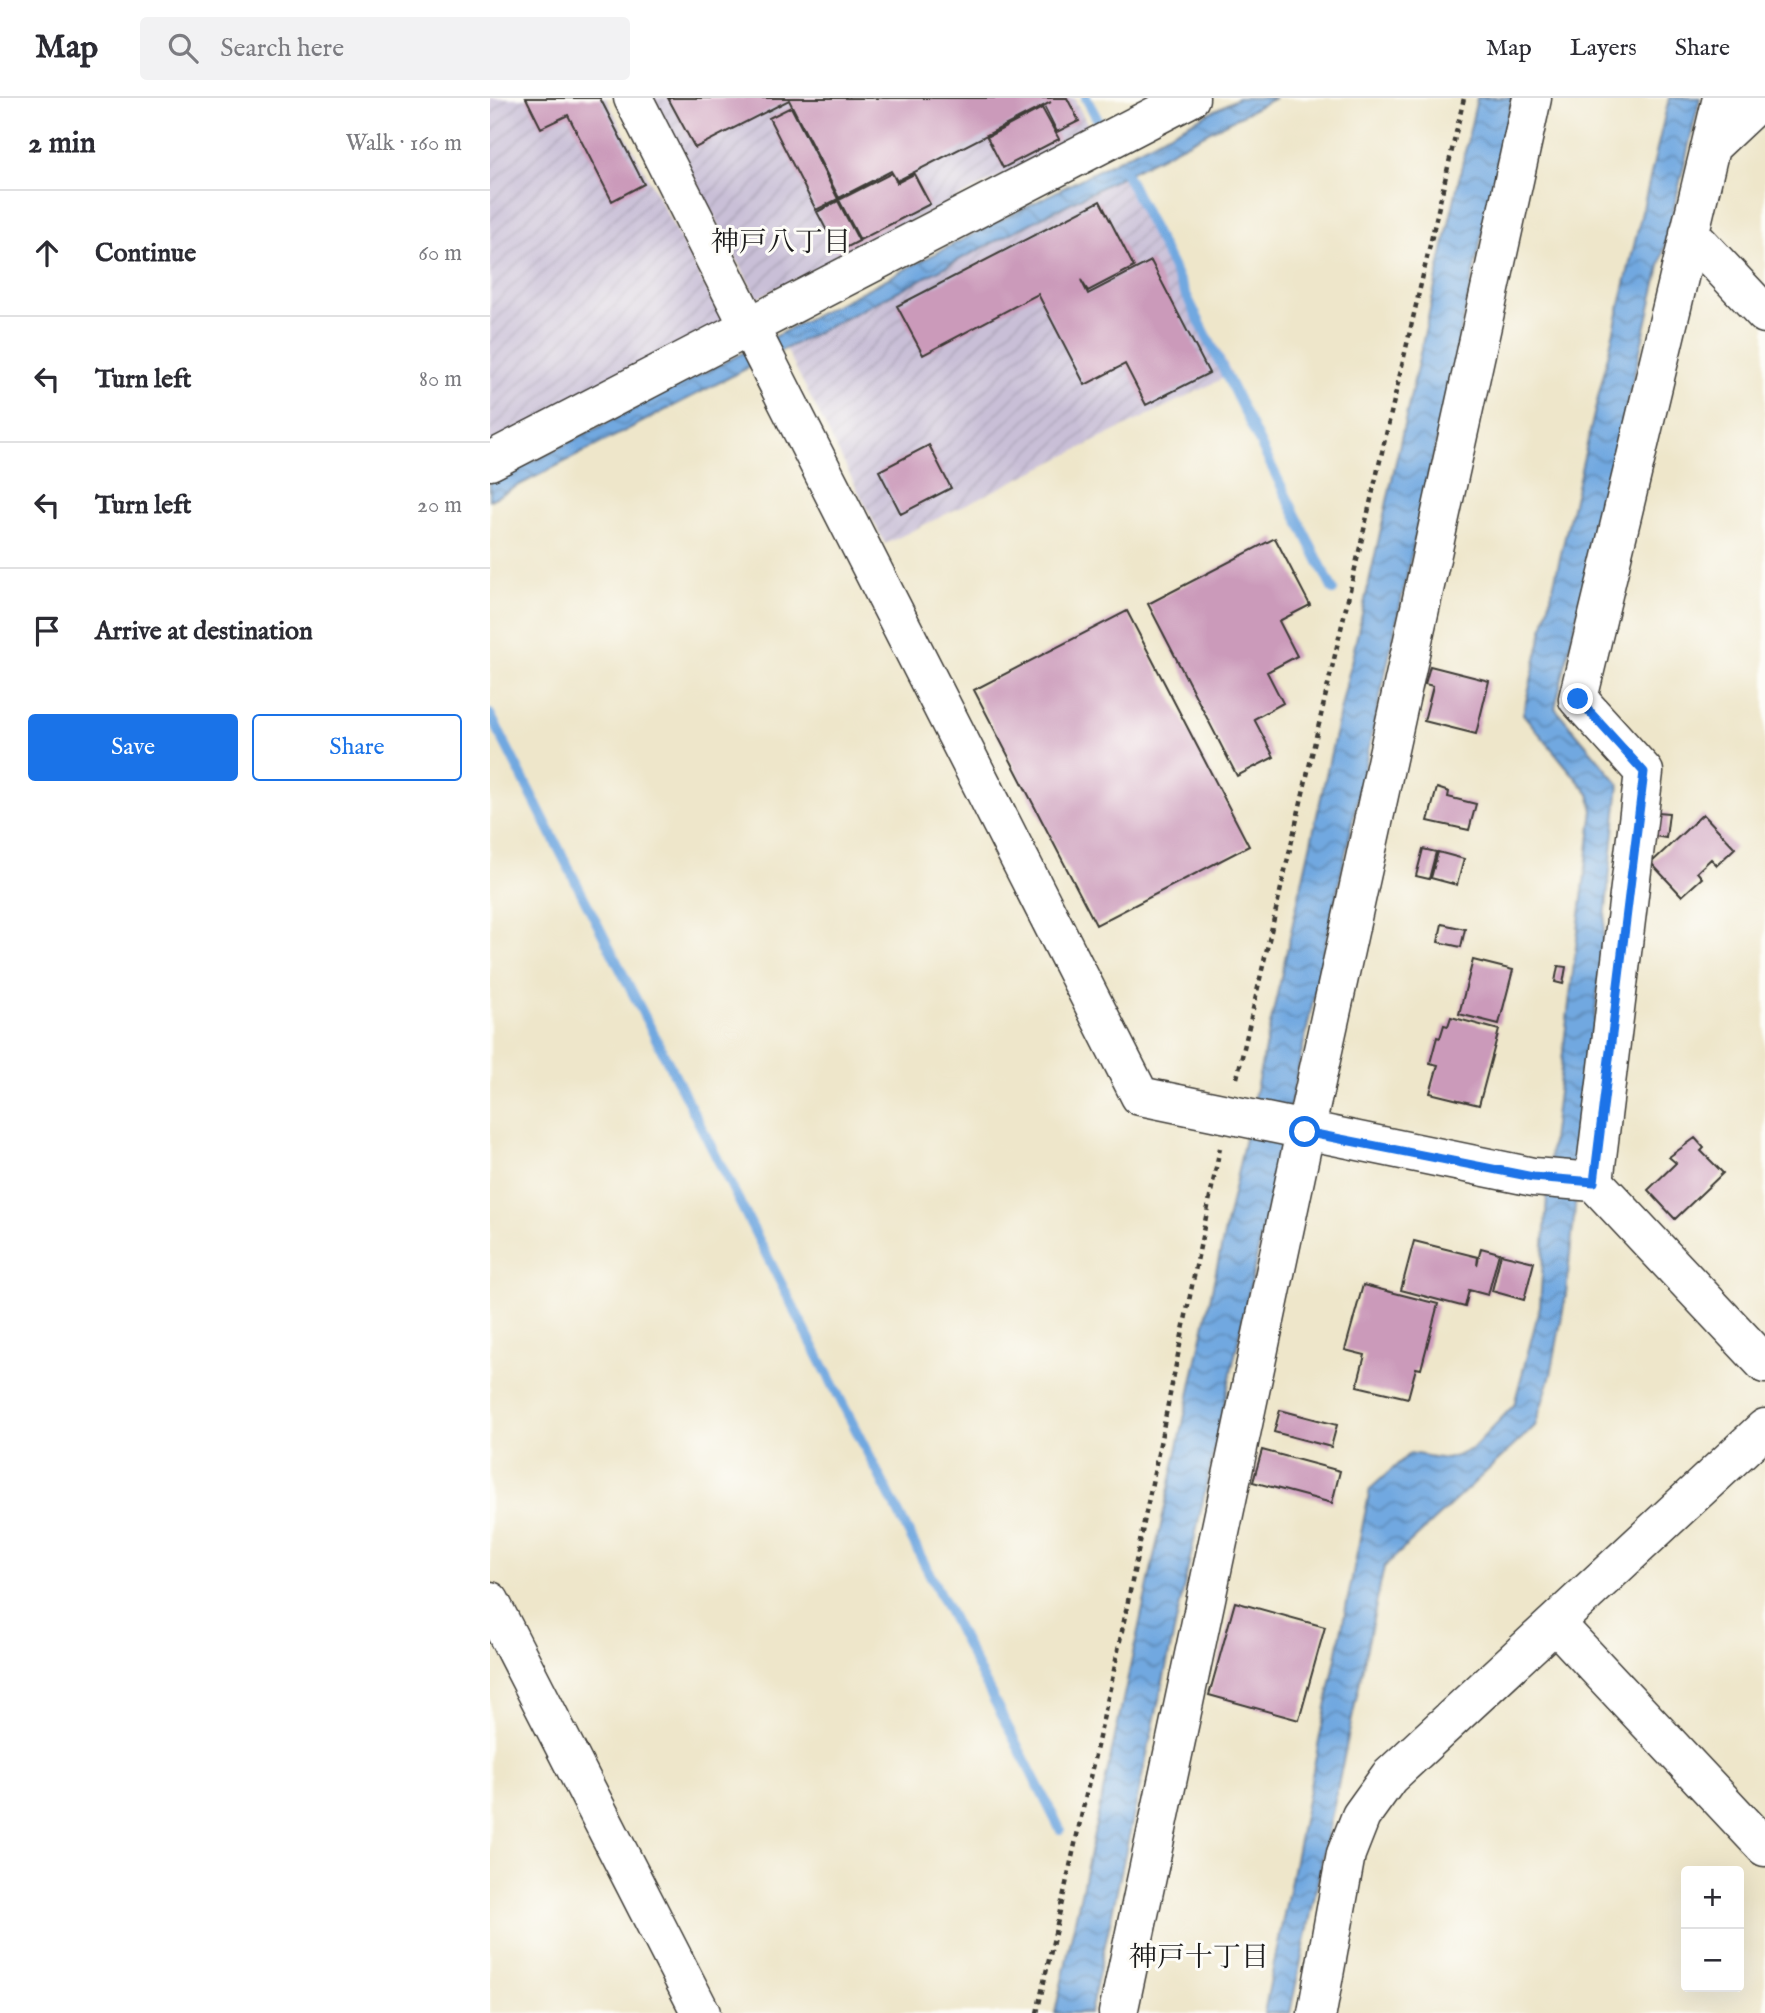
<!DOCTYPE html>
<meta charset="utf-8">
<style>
:root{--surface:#fff;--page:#f2f2f3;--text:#2b2b33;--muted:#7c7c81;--line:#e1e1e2;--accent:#1a73e8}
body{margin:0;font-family:"IM FELL English","Noto Serif JP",serif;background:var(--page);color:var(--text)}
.controls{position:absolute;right:21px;bottom:21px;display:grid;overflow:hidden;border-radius:7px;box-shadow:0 7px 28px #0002}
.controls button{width:63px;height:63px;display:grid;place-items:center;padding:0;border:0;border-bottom:2px solid var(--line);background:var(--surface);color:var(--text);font:35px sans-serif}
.stop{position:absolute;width:21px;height:21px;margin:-16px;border:5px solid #1a73e8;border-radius:50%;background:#fff}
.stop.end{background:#1a73e8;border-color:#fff;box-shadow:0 2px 7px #0008}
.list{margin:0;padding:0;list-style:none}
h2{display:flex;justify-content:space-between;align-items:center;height:91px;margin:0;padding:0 28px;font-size:30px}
h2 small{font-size:23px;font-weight:400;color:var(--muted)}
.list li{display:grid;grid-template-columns:46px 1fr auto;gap:21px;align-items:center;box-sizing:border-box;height:126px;padding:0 28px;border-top:2px solid var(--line)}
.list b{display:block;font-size:26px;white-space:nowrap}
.list em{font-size:23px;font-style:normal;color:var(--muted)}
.actions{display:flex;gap:14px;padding:21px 28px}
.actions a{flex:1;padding:16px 0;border:2px solid var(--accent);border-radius:7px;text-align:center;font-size:24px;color:var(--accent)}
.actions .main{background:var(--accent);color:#fff}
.icon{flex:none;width:38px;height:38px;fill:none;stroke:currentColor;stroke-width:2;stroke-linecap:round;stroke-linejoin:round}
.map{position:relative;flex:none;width:1275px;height:1915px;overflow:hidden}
header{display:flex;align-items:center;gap:42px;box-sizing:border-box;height:98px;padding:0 35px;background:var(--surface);border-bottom:2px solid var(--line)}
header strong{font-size:33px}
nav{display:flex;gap:38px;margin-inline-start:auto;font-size:24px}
.search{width:490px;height:63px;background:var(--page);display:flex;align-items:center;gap:18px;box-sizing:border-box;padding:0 24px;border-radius:7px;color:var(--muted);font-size:26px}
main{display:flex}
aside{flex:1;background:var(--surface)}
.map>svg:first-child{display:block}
.industrial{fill:url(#industrial-furrows)}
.water{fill:url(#water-waves);stroke:#46627e;stroke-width:2}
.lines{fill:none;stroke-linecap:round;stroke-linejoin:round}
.stream{stroke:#71a8e0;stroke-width:10}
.building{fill:#cb9aba}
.minor-casing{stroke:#3c3a36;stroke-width:41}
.path{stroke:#3c3a36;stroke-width:4.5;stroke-dasharray:5 5;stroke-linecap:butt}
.minor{stroke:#fff;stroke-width:38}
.route{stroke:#1a73e8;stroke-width:9}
.labels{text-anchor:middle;stroke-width:6;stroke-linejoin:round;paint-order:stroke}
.neighbourhood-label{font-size:28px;fill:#1c1c1c;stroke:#fdfcf7}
</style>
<header>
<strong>Map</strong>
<div class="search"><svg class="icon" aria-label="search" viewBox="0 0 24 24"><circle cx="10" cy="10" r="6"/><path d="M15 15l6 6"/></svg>Search here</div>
<nav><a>Map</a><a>Layers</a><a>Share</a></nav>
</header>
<main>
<aside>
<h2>2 min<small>Walk · 160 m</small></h2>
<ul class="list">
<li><svg class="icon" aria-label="ahead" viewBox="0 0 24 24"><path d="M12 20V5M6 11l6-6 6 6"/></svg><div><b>Continue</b></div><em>60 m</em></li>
<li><svg class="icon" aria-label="left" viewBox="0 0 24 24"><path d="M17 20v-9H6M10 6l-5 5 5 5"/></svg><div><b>Turn left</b></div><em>80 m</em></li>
<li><svg class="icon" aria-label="left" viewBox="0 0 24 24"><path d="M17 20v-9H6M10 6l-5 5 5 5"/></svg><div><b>Turn left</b></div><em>20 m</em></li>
<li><svg class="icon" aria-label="arrive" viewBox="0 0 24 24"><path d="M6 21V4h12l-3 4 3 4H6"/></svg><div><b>Arrive at destination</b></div></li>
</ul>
<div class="actions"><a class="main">Save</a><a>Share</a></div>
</aside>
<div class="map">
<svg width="1275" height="1915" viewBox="0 0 1275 1915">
<defs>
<pattern id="industrial-furrows" width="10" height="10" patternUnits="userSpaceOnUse" patternTransform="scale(1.75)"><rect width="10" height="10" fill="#c9bfd7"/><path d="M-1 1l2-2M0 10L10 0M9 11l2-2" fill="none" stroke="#aca4b8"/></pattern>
<pattern id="water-waves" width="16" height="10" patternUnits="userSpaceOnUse" patternTransform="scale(1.75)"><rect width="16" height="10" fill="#71a8e0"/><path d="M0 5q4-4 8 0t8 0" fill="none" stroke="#5c88b5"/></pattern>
</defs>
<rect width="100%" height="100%" fill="#fdfcf7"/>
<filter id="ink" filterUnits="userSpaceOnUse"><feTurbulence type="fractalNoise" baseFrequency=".0143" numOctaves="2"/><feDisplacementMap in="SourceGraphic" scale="14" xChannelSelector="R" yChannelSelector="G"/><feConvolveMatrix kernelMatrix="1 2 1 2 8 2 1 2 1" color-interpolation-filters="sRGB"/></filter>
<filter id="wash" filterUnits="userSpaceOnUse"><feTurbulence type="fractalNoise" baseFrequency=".00686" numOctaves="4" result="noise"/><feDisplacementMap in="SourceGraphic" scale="28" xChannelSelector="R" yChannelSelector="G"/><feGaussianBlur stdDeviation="1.57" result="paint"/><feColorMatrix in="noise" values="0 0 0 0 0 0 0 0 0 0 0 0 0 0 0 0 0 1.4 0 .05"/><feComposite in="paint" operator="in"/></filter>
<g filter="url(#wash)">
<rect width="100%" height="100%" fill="#eee6ca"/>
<!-- industrial -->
<path class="industrial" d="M 0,0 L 116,0 L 235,226 L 0,349 Z
M 162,0 L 584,0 L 601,33 L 267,200 Z
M 638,74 L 742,276 L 395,446 L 295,249 Z"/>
<!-- water -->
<path class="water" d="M 748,0 L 785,0 L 0,402 L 0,385 Z
M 987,0 L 1022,0 L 600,1915 L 565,1915 L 755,1040 Z
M 1179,0 L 1210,0 L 1065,610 L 1129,686 L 1076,1196 L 1061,1277 L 1045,1328 L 894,1469 L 800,1915 L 774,1915 L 880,1391 L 920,1355 L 956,1361 L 969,1357 L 982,1351 L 1024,1307 L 1050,1208 L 1059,1067 L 1103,712 L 1099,696 L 1033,616 Z"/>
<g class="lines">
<!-- stream -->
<path class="stream" d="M 596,0 L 609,24
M 636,76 L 843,492
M 0,616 L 570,1731"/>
</g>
<g id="blocks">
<!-- building -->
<path class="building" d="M 36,0 L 110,0 L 154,86 L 122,103 L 78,17 L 51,30 Z
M 178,0 L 577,0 L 589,23 L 567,34 L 554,8 L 561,4 L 407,83 L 401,73 L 349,100 L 299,2 L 205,50 Z
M 301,9 L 348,101 L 326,112 L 279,20 Z
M 552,10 L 569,41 L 513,70 L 497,39 Z
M 402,75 L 407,85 L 424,76 L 440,106 L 370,142 L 349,102 Z
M 348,103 L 369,143 L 348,154 L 327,114 Z
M 610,103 L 644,169 L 598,193 L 591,182 L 598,196 L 661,163 L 719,275 L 656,307 L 635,266 L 595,287 L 548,196 L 433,257 L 407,208 Z
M 439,347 L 461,390 L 411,416 L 389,373 Z
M 785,440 L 820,507 L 789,523 L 807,558 L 777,574 L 793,605 L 764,621 L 784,659 L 747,678 L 658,506 Z
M 637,513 L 759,748 L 606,827 L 484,592 Z
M 940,568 L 999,583 L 986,636 L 934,623 L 943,588 L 935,586 Z
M 947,690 L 959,694 L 958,699 L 986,706 L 979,732 L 938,723 Z
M 1167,714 L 1179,715 L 1176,740 L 1164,738 Z
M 1213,716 L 1245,750 L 1227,767 L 1221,761 L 1207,774 L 1212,780 L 1192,798 L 1161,765 Z
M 933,751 L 946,754 L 939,781 L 926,778 Z
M 948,754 L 974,761 L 967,787 L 941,780 Z
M 952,826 L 975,831 L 971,849 L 948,844 Z
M 983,862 L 1023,872 L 1009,926 L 969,916 Z
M 1068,868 L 1076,869 L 1073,886 L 1065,884 Z
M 961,919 L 1009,932 L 989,1007 L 940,995 L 948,967 L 940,965 L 947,939 L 950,940 L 954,927 L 958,928 Z
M 1205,1040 L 1214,1050 L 1211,1053 L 1233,1075 L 1185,1121 L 1158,1092 L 1186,1065 L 1179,1059 Z
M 924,1143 L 988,1159 L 987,1167 L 991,1150 L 1009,1155 L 998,1197 L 979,1192 L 975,1209 L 911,1192 Z
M 1011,1156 L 1044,1164 L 1034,1202 L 1002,1193 Z
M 873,1187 L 948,1206 L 931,1271 L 926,1270 L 918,1300 L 867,1288 L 875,1257 L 855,1252 Z
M 790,1312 L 847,1327 L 841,1349 L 784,1334 Z
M 772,1352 L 850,1373 L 842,1405 L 763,1384 Z
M 745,1504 L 835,1529 L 809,1622 L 719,1597 Z"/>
</g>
</g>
<g filter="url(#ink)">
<use href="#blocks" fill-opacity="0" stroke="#3c3a36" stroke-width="2"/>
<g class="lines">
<!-- minor casing -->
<g class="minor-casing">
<path id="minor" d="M 143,0 L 650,998 L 1043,1079 L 1104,1084
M 1232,0 L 1088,601 L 1154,674 L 1104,1084 L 1275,1266
M 1221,48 L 1272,0
M 1199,135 L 1275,216
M 0,363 L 700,0
M 0,1503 L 211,1915
M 1066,1526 L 1275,1749
M 628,1915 L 815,1034 L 1042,0
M 827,1915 L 856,1756 L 871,1718 L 899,1679 L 1275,1330"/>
</g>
<!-- path -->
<path class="path" d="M 747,980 L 974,0
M 547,1915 L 623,1577 L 730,1050"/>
<!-- minor -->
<use href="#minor" class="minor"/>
</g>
</g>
<g class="lines" filter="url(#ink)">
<!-- route -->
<path class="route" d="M 815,1034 L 1043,1079 L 1104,1084 L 1154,674 L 1088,601"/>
</g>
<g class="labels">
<!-- neighbourhood labels -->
<g class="neighbourhood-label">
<text x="291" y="153">神戸八丁目</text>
<text x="709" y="1868">神戸十丁目</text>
</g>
</g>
</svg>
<div class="controls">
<button>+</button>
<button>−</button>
</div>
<div class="stop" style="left:815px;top:1034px"></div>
<div class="stop end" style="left:1088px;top:601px"></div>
</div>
</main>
